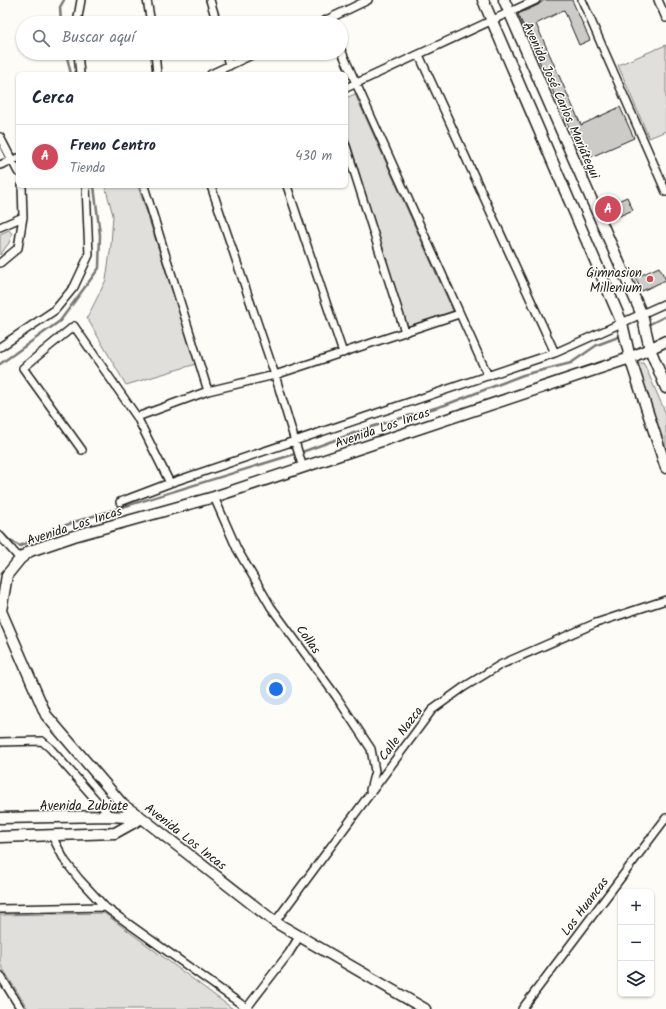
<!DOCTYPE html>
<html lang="es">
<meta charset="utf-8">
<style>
:root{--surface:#fff;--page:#f2f2f3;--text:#1f2937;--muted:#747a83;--line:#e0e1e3;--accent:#d1495b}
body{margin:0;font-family:Kalam,sans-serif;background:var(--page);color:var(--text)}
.controls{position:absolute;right:12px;bottom:12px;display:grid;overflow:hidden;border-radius:6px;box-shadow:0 1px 3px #0004}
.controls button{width:36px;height:36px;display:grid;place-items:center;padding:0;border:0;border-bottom:1px solid var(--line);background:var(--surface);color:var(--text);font:20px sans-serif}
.you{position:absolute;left:276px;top:689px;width:14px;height:14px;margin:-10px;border:3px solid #fff;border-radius:50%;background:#1a73e8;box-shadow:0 0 0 6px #1a73e833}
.badge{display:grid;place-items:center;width:26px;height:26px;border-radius:50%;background:var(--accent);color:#fff;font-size:13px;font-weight:700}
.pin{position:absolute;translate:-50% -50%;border:2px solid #fff;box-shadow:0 1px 4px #0006}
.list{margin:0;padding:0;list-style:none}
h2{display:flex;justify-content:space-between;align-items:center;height:52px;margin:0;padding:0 16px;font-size:17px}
h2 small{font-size:13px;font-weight:400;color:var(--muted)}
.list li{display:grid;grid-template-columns:26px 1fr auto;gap:12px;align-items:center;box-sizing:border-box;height:64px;padding:0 16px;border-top:1px solid var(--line)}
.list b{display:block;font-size:15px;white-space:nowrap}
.list p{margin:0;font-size:13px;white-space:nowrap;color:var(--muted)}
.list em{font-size:13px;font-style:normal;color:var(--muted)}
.icon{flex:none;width:22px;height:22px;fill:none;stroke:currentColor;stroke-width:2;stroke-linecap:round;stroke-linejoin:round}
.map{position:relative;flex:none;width:666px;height:1009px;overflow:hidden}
.search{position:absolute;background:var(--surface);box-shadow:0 1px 3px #0004;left:16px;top:16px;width:332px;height:44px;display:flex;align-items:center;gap:10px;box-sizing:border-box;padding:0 14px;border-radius:22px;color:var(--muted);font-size:15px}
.panel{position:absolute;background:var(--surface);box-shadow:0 1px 3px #0004;left:16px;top:72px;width:332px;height:116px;border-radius:6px}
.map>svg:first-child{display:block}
.green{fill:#e0dfdb;stroke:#7e7e7c}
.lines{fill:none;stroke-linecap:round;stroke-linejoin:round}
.stream{stroke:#797876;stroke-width:2.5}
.building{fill:#cccbc8;stroke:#1c1c1c}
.street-casing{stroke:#1c1c1c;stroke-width:10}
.secondary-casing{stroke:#1c1c1c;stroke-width:13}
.street{stroke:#fdfcf7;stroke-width:7}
.secondary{stroke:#fdfcf7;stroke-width:10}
.poi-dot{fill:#d1495b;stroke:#fdfcf7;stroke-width:1.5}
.labels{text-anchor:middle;stroke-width:3;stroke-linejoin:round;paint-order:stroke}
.street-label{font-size:13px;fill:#1c1c1c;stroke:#fdfcf7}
.poi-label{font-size:13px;fill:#1c1c1c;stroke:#fdfcf7;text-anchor:end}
</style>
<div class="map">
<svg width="666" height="1009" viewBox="0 0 666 1009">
<rect width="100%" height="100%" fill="#fdfcf7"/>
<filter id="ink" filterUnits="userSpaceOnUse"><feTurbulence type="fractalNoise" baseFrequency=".025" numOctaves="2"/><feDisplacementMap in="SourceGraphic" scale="8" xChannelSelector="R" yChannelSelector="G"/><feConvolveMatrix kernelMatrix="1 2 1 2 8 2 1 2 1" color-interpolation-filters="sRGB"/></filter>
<g filter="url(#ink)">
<!-- green -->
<path class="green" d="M 666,45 L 666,131 L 649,138 L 618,65 Z
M 355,94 L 453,311 L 406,327 L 346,130 L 346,98 Z
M 105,186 L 138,186 L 196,364 L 126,385 L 87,318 L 106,280 L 111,245 L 113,215 Z
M 9,230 L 12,234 L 9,243 L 0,255 L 0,234 Z
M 638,363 L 643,363 L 645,366 L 666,414 L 666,457 L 637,365 Z
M 104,913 L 233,1009 L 28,1009 L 0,964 L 0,915 Z"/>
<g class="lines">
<!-- stream -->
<path class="stream" d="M 61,23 L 60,7 L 64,0
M 66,53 L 71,74
M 652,323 L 666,316
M 0,364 L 60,321 L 99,268 L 100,235 L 94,186
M 302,452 L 368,428 L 445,405 L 523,375 L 571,363 L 597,345 L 621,336
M 0,531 L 9,540 L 20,546 L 51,531 L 74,522 L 295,454"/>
</g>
<!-- building -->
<path class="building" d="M 544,0 L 572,0 L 590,40 L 579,45 L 564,10 L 536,24 L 581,125 L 620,107 L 634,138 L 584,160 L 518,14 L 538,5 Z
M 627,197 L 633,210 L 610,220 L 604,207 Z
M 659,267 L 666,280 L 642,291 L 635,278 Z"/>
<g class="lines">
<!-- street casing -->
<g class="street-casing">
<path id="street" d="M 147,0 L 151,23
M 210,0 L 217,23
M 582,0 L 666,192
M 658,0 L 666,18
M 77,23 L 81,0
M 320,23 L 368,0
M 341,50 L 488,376
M 78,53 L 80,74
M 155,53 L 157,74
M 226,53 L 229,66
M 419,55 L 555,353
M 211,74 L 256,53
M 346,88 L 536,0
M 0,137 L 18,172
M 346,146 L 405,332
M 0,165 L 18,158
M 144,186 L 208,391
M 211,186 L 275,375 L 303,468
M 287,186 L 343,353
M 0,227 L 23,217
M 0,263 L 18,248 L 23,217 L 22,186
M 0,347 L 55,310 L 74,287 L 89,255 L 86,186
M 137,417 L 208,391 L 275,375 L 459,314
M 82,450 L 23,368 L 74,326 L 137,417 L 170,483
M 214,497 L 237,549 L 271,607 L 336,696 L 371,749 L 375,771 L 370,790
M 120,502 L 170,483 L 555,353 L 666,303
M 0,536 L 20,559
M 0,742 L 42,741 L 50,748 L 110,816
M 52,836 L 65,861 L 79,879 L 105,907 L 248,1009
M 0,909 L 105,907
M 275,922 L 432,710 L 464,687 L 500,665 L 596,623 L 666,600
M 0,975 L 21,1009
M 246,1009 L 289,953 L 299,937
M 522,1009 L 666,818"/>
</g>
<!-- secondary casing -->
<g class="secondary-casing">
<path id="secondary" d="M 483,0 L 622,323 L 630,358 L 666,468
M 504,0 L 642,315 L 650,349 L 666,388
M 0,818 L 110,816 L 142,818
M 0,837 L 115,833 L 142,818
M 425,1009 L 275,922 L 142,818 L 123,805 L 46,715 L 1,611 L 7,575 L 20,559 L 30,551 L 74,536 L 214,497 L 630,358 L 666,341"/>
</g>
<!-- street -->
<use href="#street" class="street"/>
<!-- secondary -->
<use href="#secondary" class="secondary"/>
</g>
</g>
<!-- markers -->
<circle class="poi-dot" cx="650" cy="279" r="4"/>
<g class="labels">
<!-- street labels -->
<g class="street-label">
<text transform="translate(562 100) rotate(66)" y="5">Avenida José Carlos Mariátegui</text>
<text transform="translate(382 427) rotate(-19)" y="5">Avenida Los Incas</text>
<text transform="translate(74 525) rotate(-18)" y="5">Avenida Los Incas</text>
<text transform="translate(309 639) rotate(54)" y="5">Collas</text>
<text transform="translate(400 733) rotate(-53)" y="5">Calle Nazca</text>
<text x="84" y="810">Avenida Zubiate</text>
<text transform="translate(186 836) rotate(38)" y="5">Avenida Los Incas</text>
<text transform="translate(584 906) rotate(-53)" y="5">Los Huancas</text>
</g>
<!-- poi labels -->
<g class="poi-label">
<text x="642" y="277">Gimnasion<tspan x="642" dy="15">Millenium</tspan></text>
</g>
</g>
</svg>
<div class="controls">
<button>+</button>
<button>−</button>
<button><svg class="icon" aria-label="layers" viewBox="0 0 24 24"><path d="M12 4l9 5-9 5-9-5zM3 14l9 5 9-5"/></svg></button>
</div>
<div class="you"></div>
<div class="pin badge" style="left:608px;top:209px">A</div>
<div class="search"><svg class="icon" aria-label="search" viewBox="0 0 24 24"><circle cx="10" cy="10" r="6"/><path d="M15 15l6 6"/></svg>Buscar aquí</div>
<section class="panel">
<h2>Cerca<small></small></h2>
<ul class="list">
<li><span class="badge">A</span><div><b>Freno Centro</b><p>Tienda</p></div><em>430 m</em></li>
</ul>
</section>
</div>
